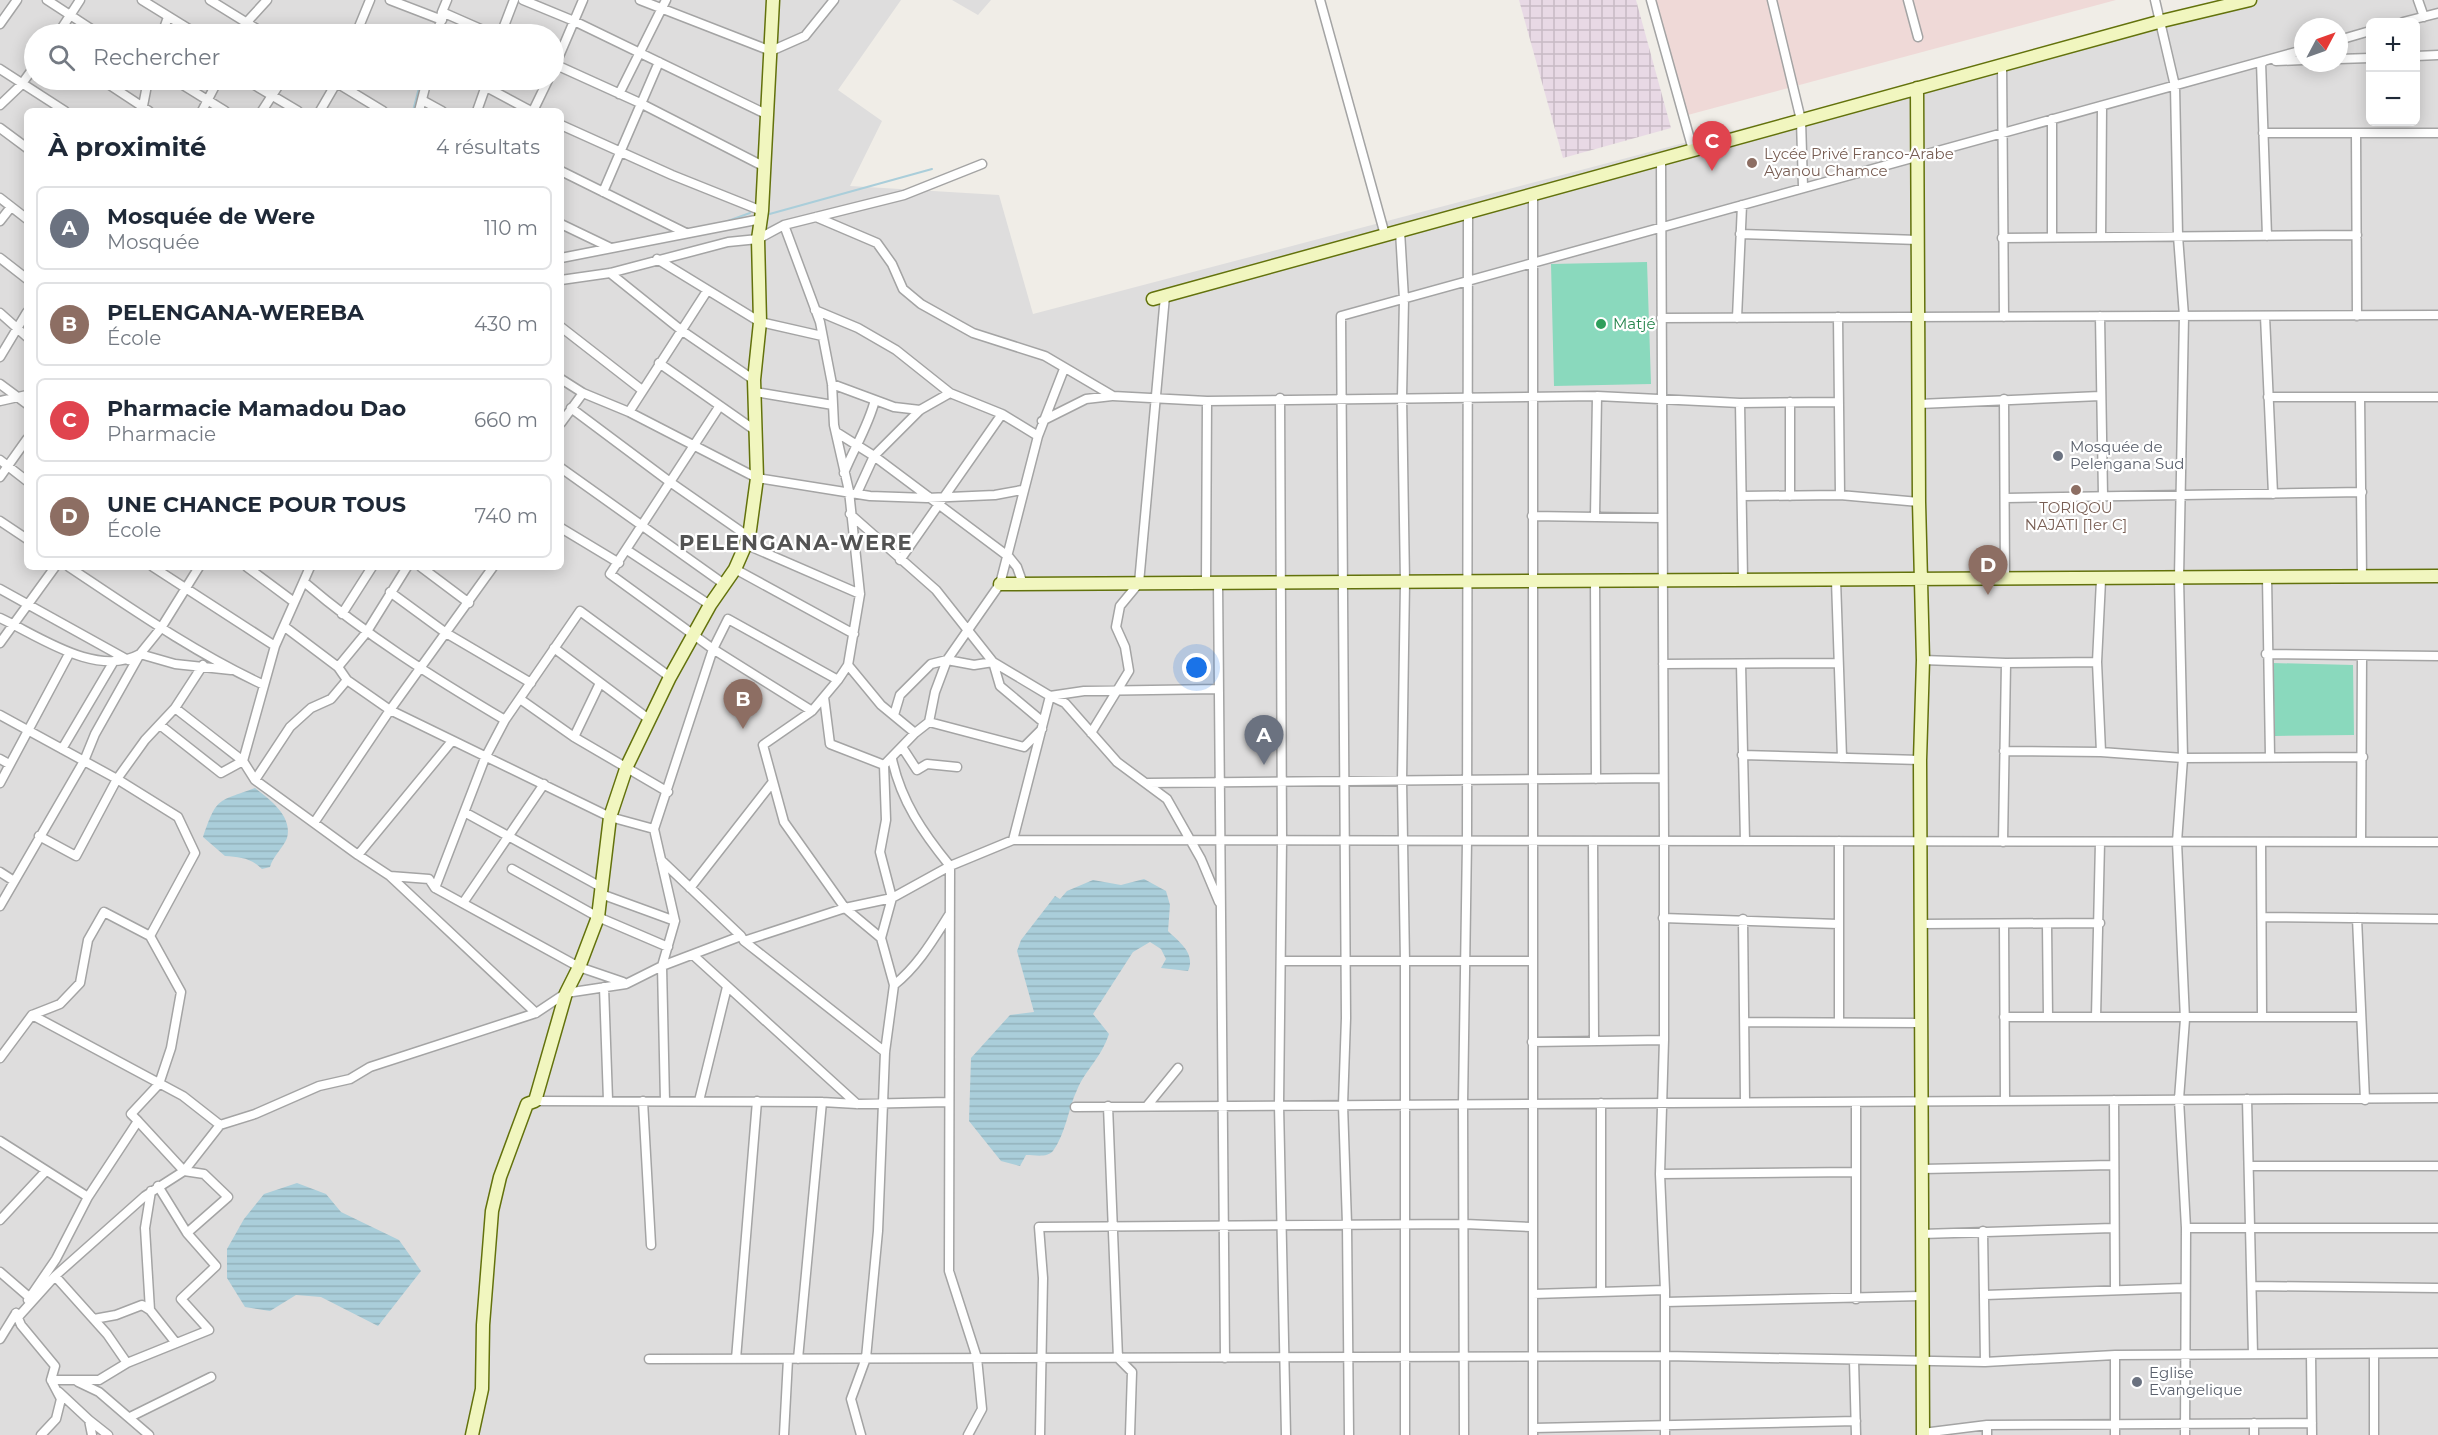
<!DOCTYPE html>
<html lang="fr">
<meta charset="utf-8">
<style>
:root{--surface:#fff;--page:#f6f6f7;--text:#1f2937;--muted:#747a83;--line:#e0e1e3;--accent:#111827}
body{margin:0;font-family:Montserrat,sans-serif;background:var(--page);color:var(--text)}
.controls{position:absolute;right:18px;top:18px;display:grid;overflow:hidden;border-radius:9px;box-shadow:0 3px 15px #0003}
.controls button{width:54px;height:54px;display:grid;place-items:center;padding:0;border:0;border-bottom:2px solid var(--line);background:var(--surface);color:var(--text);font:30px sans-serif}
.compass{position:absolute;left:2294px;top:18px;width:54px;height:54px;border-radius:50%;background:var(--surface);box-shadow:0 3px 15px #0003;rotate:49deg}
.you{position:absolute;left:1197px;top:668px;width:21px;height:21px;margin:-15px;border:4px solid #fff;border-radius:50%;background:#1a73e8;box-shadow:0 0 0 9px #1a73e833}
.badge{display:grid;place-items:center;width:39px;height:39px;border-radius:50%;background:var(--accent);color:#fff;font-size:20px;font-weight:700}
.pin{position:absolute;translate:-50% -50px;filter:drop-shadow(0 2px 3px #0008)}
.pin::after{content:'';position:absolute;top:32px;width:21px;height:18px;background:inherit;clip-path:polygon(0 0,100% 0,50% 100%)}
.list{margin:0;padding:0;list-style:none}
h2{display:flex;justify-content:space-between;align-items:center;height:78px;margin:0;padding:0 24px;font-size:26px}
h2 small{font-size:20px;font-weight:400;color:var(--muted)}
.list li{display:grid;grid-template-columns:39px 1fr auto;gap:18px;align-items:center;box-sizing:border-box;height:84px;margin:0 12px 12px;padding:0 12px;border:2px solid var(--line);border-radius:9px}
.list b{display:block;font-size:22px;white-space:nowrap}
.list p{margin:0;font-size:20px;white-space:nowrap;color:var(--muted)}
.list em{font-size:20px;font-style:normal;color:var(--muted)}
.icon{flex:none;width:33px;height:33px;fill:none;stroke:currentColor;stroke-width:2;stroke-linecap:round;stroke-linejoin:round}
.map{position:relative;flex:none;width:2438px;height:1435px;overflow:hidden}
.search{position:absolute;background:var(--surface);box-shadow:0 3px 15px #0003;left:24px;top:24px;width:540px;height:66px;display:flex;align-items:center;gap:15px;box-sizing:border-box;padding:0 21px;border-radius:33px;color:var(--muted);font-size:22px}
.panel{position:absolute;background:var(--surface);box-shadow:0 3px 15px #0003;left:24px;top:108px;width:540px;height:462px;border-radius:9px}
.map>svg:first-child{display:block}
.residential{fill:#dedddd;fill-rule:evenodd}
.commercial{fill:#efd9d7}
.industrial{fill:url(#industrial-grid)}
.pitch{fill:#8ad9bd}
.water{fill:url(#water-rules)}
.lines{fill:none;stroke-linecap:round;stroke-linejoin:round}
.stream{stroke:#aaceda;stroke-width:2}
.street-casing{stroke:#a4a4a4;stroke-width:11}
.secondary-casing{stroke:#63720c;stroke-width:15}
.street{stroke:#fff;stroke-width:8}
.secondary{stroke:#f1f6bf;stroke-width:12}
.education-dot{fill:#8d6e63;stroke:#fff;stroke-width:2}
.leisure-dot{fill:#2e9e5b;stroke:#fff;stroke-width:2}
.worship-dot{fill:#6b7280;stroke:#fff;stroke-width:2}
.labels{text-anchor:middle;stroke-width:4.5;stroke-linejoin:round;paint-order:stroke}
.education-label{font-size:15px;fill:#785e54;stroke:#fff;text-anchor:start}
.leisure-label{font-size:15px;fill:#27864d;stroke:#fff;text-anchor:start}
.worship-label{font-size:15px;fill:#5b616d;stroke:#fff;text-anchor:start}
.district-label{font-size:21px;font-weight:bold;letter-spacing:1.5px;fill:#535353;stroke:#fff}
</style>
<div class="map">
<svg width="2438" height="1435" viewBox="0 0 2438 1435">
<defs>
<pattern id="industrial-grid" width="8" height="8" patternUnits="userSpaceOnUse" patternTransform="scale(1.5)"><rect width="8" height="8" fill="#e8d9e5"/><path d="M0 4h8M4 0v8" fill="none" stroke="#c7bac4"/></pattern>
<pattern id="water-rules" width="6" height="5" patternUnits="userSpaceOnUse" patternTransform="scale(1.5)"><rect width="6" height="5" fill="#aaceda"/><path d="M0 2.5h6" fill="none" stroke="#92b1bb"/></pattern>
</defs>
<rect width="100%" height="100%" fill="#f0ede7"/>
<!-- residential -->
<path class="residential" d="M 0,0 L 901,0 L 838,90 L 882,121 L 850,186 L 999,195 L 1033,314 L 1676,145 L 2253,0 L 2438,0 L 2438,1435 L 0,1435 ZM 2370,22 L 2416,22 L 2416,122 L 2370,122 ZM 2303,27 L 2339,27 L 2339,63 L 2303,63 ZM 34,34 L 554,34 L 554,80 L 34,80 ZM 27,111 L 561,111 L 561,567 L 27,567 Z
M 952,0 L 991,0 L 978,15 Z"/>
<!-- commercial -->
<path class="commercial" d="M 1651,0 L 2116,0 L 1684,116 Z"/>
<!-- industrial -->
<path class="industrial" d="M 1519,0 L 1636,0 L 1671,128 L 1563,158 Z"/>
<!-- pitch -->
<path class="pitch" d="M 1647,262 L 1651,384 L 1554,386 L 1551,264 Z
M 2273,663 L 2353,665 L 2354,735 L 2275,736 Z"/>
<!-- water -->
<path class="water" d="M 255,788 C 269,799 293,816 287,838 C 283,848 273,856 270,867 L 262,869 C 251,858 240,857 225,856 L 203,837 C 217,797 217,802 255,788 Z
M 1144,879 L 1166,891 L 1170,905 L 1168,931 C 1179,942 1196,953 1188,971 L 1161,968 L 1166,959 L 1161,949 L 1150,942 L 1133,952 L 1093,1014 L 1109,1034 C 1101,1058 1086,1069 1077,1090 C 1068,1109 1066,1133 1053,1151 C 1047,1158 1035,1155 1026,1155 L 1020,1166 L 1001,1161 L 969,1121 L 971,1058 L 1010,1015 L 1034,1012 L 1017,951 L 1021,940 L 1055,896 L 1060,899 L 1067,891 L 1093,880 L 1121,885 Z
M 297,1183 L 326,1194 L 341,1212 L 399,1240 L 421,1271 L 378,1326 L 321,1297 L 296,1295 L 270,1311 L 245,1307 L 227,1278 L 227,1249 L 244,1219 L 264,1194 Z"/>
<g class="lines">
<!-- stream -->
<path class="stream" d="M 413,111 L 421,80
M 766,215 L 932,169
M 725,222 L 750,213"/>
<!-- street casing -->
<g class="street-casing">
<path id="street" d="M 47,0 L 99,34
M 142,0 L 197,34
M 210,0 L 265,34
M 390,0 L 442,20
M 523,0 L 574,21 L 768,115
M 640,0 L 771,51 L 805,36 L 834,0
M 1320,0 L 1385,235
M 1651,0 L 1693,150
M 1772,0 L 1801,120 L 1803,187
M 1908,0 L 1918,37
M 2155,0 L 2175,86 L 2178,236 L 2184,316 L 2179,578 L 2183,758 L 2177,842 L 2185,1019 L 2179,1099 L 2186,1228 L 2185,1435
M 2418,0 L 2424,17
M 442,12 L 492,34
M 2403,22 L 2438,13
M 0,24 L 17,0
M 58,34 L 80,0
M 162,34 L 168,17
M 241,34 L 247,22 L 267,0
M 356,34 L 370,0
M 438,34 L 442,12 L 447,0
M 501,34 L 514,0
M 2339,40 L 2370,31
M 2416,56 L 2438,55
M 2339,59 L 2370,58
M 2276,61 L 2303,60
M 2263,62 L 2261,62 L 2267,236
M 554,64 L 640,103 L 763,166
M 2002,65 L 2004,317
M 554,68 L 583,0
M 0,69 L 65,111
M 102,80 L 149,111
M 175,80 L 225,111
M 246,80 L 298,111
M 332,80 L 383,111
M 473,80 L 531,111
M 619,94 L 666,0
M 422,100 L 442,111
M 0,105 L 21,85 L 34,67
M 142,111 L 148,80
M 202,111 L 218,80
M 262,111 L 282,80
M 320,111 L 338,80
M 419,111 L 427,80
M 477,111 L 488,80
M 533,111 L 548,80
M 561,125 L 672,175 L 762,211
M 0,128 L 27,148
M 2263,133 L 2438,133
M 2356,133 L 2357,316
M 1661,159 L 1664,841 L 1664,1040 L 1660,1174 L 1665,1290 L 1665,1435
M 561,171 L 686,233
M 603,192 L 659,62
M 1533,194 L 1533,1435
M 0,198 L 27,219
M 816,217 L 877,243 L 892,264 L 903,289 L 921,304 L 973,333 L 1045,356 L 1113,396 L 1207,401 L 1597,396 L 1740,403 L 1839,402
M 0,221 L 11,207
M 561,224 L 611,248
M 784,225 L 820,322 L 832,384 L 834,425 L 849,491 L 860,594 L 848,665 L 838,680 L 812,711 L 763,745 L 784,822 L 845,908 L 881,938
M 1400,231 L 1404,299 L 1402,397 L 1405,582 L 1402,781 L 1405,962 L 1405,1435
M 1740,234 L 1918,240
M 2052,237 L 2052,119
M 2101,237 L 2102,106
M 2002,238 L 2357,235
M 0,258 L 27,279
M 561,258 L 761,219
M 657,259 L 760,322 L 822,336
M 610,273 L 681,330 L 754,380
M 561,280 L 610,273 L 728,242 L 758,239 L 784,225 L 904,195 L 982,164
M 815,310 L 858,328 L 896,350 L 950,393 L 1002,414 L 1038,436
M 0,313 L 27,337
M 2100,316 L 2103,496
M 2265,316 L 2273,494
M 1838,317 L 1840,495
M 1661,318 L 2438,315
M 1737,318 L 1742,205
M 561,327 L 642,390
M 0,357 L 27,312
M 659,363 L 756,431
M 561,379 L 583,393 L 629,412 L 757,478 L 870,496 L 927,498 L 995,495 L 1022,490
M 0,384 L 27,404
M 832,384 L 894,407 L 920,410
M 755,392 L 833,405
M 2268,397 L 2438,397
M 2360,397 L 2362,577
M 1280,398 L 1282,840 L 1279,1105 L 1286,1435
M 2004,399 L 2005,579
M 0,401 L 27,395
M 1740,403 L 1743,580
M 1919,404 L 2100,396
M 719,407 L 610,574 L 713,649 L 812,711
M 571,408 L 670,482 L 749,537
M 629,412 L 707,291
M 1042,421 L 1086,399 L 1112,396
M 561,423 L 583,393
M 836,432 L 874,456 L 1009,557 L 1017,567 L 1023,584
M 0,460 L 27,481
M 561,468 L 724,584
M 844,473 C 854,448 868,427 875,400
M 0,477 L 27,439
M 857,493 L 874,456 L 920,410 L 950,393
M 1742,496 L 1840,495 L 1919,502
M 1790,496 L 1790,402
M 2006,498 L 2362,492
M 850,514 L 936,590 L 993,662 L 1050,696 L 1084,691 L 1219,689
M 1532,516 L 1661,518
M 1595,517 L 1597,396
M 0,521 L 27,539
M 561,528 L 619,563
M 747,545 L 860,594
M 627,550 L 710,605
M 900,560 L 1002,414
M 69,567 C 132,609 195,653 264,685
M 153,567 L 275,646
M 247,567 L 294,602
M 421,567 L 469,603
M 735,569 L 854,634
M 2267,577 L 2270,756
M 1836,580 L 1842,758
M 1595,581 L 1596,779
M 304,582 C 367,636 434,678 505,720
M 1206,583 L 1207,401
M 1218,583 L 1225,1358
M 0,589 L 128,660
M 390,592 L 446,633 L 531,683
M 342,614 L 372,567
M 0,618 C 39,636 96,678 140,654 L 175,664 L 231,670
M 285,627 L 338,667 L 347,680 L 390,710 L 610,817 L 654,829
M 0,643 L 55,567
M 554,648 L 650,720
M 2266,654 L 2438,656
M 1923,660 L 2006,663 L 2097,662
M 1663,664 L 1837,663
M 1741,664 L 1745,841
M 848,665 L 881,705 L 915,733
M 338,667 L 366,633 L 407,567
M 824,697 L 830,744 L 884,765
M 520,699 L 574,737 L 668,792
M 175,708 L 243,761 L 255,780 L 358,855 L 390,876 L 429,879 L 435,888 L 485,758 L 505,720 L 580,611 L 670,677
M 0,715 L 117,779 L 178,817 L 195,853 L 150,936 L 181,992 L 171,1048 L 159,1084 L 131,1114 L 138,1121 L 88,1197 L 56,1259 L 28,1300
M 894,715 L 900,695 L 931,664 L 947,660 L 974,665 L 993,662 L 1000,686 L 1043,722
M 929,722 L 1024,747 L 1042,729
M 160,725 L 221,773 L 243,761 L 275,646 L 310,567
M 1091,733 L 1129,671 L 1125,647 L 1116,627 L 1120,606 L 1139,583 L 1165,296
M 574,737 L 600,683
M 902,747 L 917,770 L 927,764 L 957,767
M 62,749 L 114,661
M 2004,751 L 2101,752 L 2183,758 L 2363,757
M 2101,752 L 2097,662 L 2101,580
M 1742,755 L 1920,760
M 0,759 L 9,764
M 892,759 C 901,801 923,833 950,866 L 949,1271 L 977,1358 L 982,1409 L 968,1435
M 255,780 L 290,727 L 311,708 L 331,699 L 347,680
M 0,783 L 69,654
M 1148,783 L 1662,778
M 466,813 L 601,887
M 314,823 L 390,710 L 493,567
M 39,836 L 76,856 L 117,779 L 145,740 L 175,708 L 203,665
M 1013,840 L 1050,696 L 1065,703 L 1117,762 L 1167,799 L 1201,859 L 1219,902
M 1593,841 L 1594,1041
M 2003,842 L 2006,663
M 2261,842 L 2262,1017
M 2361,842 L 2362,656
M 358,855 L 452,741
M 661,860 L 741,936
M 512,869 L 598,917 L 668,947
M 0,872 L 14,881
M 390,876 L 536,1013
M 435,888 L 579,967 L 623,982
M 690,888 L 772,783
M 601,894 L 675,921
M 463,903 L 544,784
M 0,906 L 84,761 L 95,734 L 140,654 L 161,628 L 199,567
M 2262,917 L 2438,919
M 1663,918 L 1838,924
M 2357,918 L 2365,1100
M 1743,919 L 1745,1101
M 1921,924 L 2100,923
M 2004,924 L 2005,1101
M 2047,924 L 2048,1017
M 744,941 L 885,1052
M 693,955 L 857,1104
M 1281,961 L 1532,961
M 894,985 C 918,966 933,940 949,915
M 604,987 L 608,1100
M 32,1015 L 183,1096 L 220,1125
M 2004,1017 L 2361,1017
M 2096,1017 L 2100,842
M 1745,1022 L 1921,1023
M 1839,1022 L 1839,841
M 1532,1042 L 1664,1040
M 0,1058 L 32,1015 L 60,1004 L 80,983 L 88,940 L 104,912 L 150,936
M 2247,1099 L 2253,1354
M 2114,1100 L 2115,1289
M 535,1101 L 822,1102 L 857,1104 L 948,1102
M 643,1101 L 651,1245
M 665,1101 L 662,966 L 675,921 L 654,829 L 713,649 L 728,619 L 838,680
M 699,1101 L 727,987
M 1601,1103 L 1601,1292
M 1108,1106 L 1118,1358 L 1132,1372 L 1130,1435
M 1147,1106 L 1178,1068
M 1075,1107 L 2438,1098
M 0,1141 L 88,1197
M 2250,1166 L 2438,1166
M 1922,1169 L 2112,1165
M 1660,1174 L 1855,1172
M 158,1186 L 187,1233
M 151,1191 L 145,1228 L 150,1310 L 176,1343
M 0,1220 L 45,1172
M 2186,1228 L 2438,1228
M 1983,1231 L 1985,1362
M 1922,1234 L 2113,1228
M 0,1272 L 29,1297
M 55,1276 L 107,1334 L 127,1363
M 2252,1286 L 2438,1288
M 1533,1294 L 1665,1290
M 1985,1295 L 2184,1288
M 1856,1299 L 1856,1102
M 1665,1302 L 1921,1296
M 16,1313 L 21,1325 L 55,1366 L 51,1380 L 61,1399 L 56,1419 L 41,1435
M 94,1319 L 116,1315 L 142,1305 L 150,1310
M 0,1339 L 16,1313 L 19,1316 L 55,1276 L 145,1196 L 184,1171 L 220,1125 L 255,1114 L 319,1086 L 350,1079 L 370,1067 L 536,1013 L 566,993 L 626,984 L 662,966 L 741,936 L 744,941 L 845,908 L 892,898 L 950,866 L 1013,840 L 2438,842
M 2311,1354 L 2312,1435
M 2115,1355 L 2115,1435
M 649,1359 L 1665,1356 L 1985,1362 L 2115,1355 L 2438,1353
M 736,1359 L 757,1101
M 798,1359 L 822,1102
M 1854,1360 L 1856,1435
M 51,1380 L 99,1380 L 127,1363 L 209,1330 L 181,1299 L 216,1266 L 187,1233 L 228,1197 L 204,1174 L 184,1171 L 136,1119
M 78,1382 L 99,1392 L 149,1435
M 59,1392 L 89,1420 L 92,1435
M 130,1417 L 211,1377
M 89,1420 L 108,1435
M 2254,1423 L 2254,1435
M 1987,1425 L 1987,1435
M 1533,1428 L 1856,1421
M 1923,1433 L 1987,1425 L 2312,1423
M 784,1435 L 788,1359
M 861,1435 L 851,1399 L 866,1358 L 878,1231 L 885,1052 L 894,985 L 881,938 L 892,898 L 880,852 L 886,820 L 884,765 L 915,733 L 929,722 L 935,692 L 947,660 L 1000,584 L 1038,436 L 1064,369
M 1040,1435 L 1043,1278 L 1039,1227 L 1465,1224 L 1531,1227
M 1349,1435 L 1347,1224 L 1343,1105 L 1346,1018 L 1341,316 L 2303,50
M 1464,1435 L 1463,1104 L 1467,841 L 1468,212
M 2374,1435 L 2374,1354"/>
</g>
<!-- secondary casing -->
<g class="secondary-casing">
<path id="secondary" d="M 1917,88 L 1919,502 L 1923,660 L 1920,760 L 1923,1435
M 1153,299 L 2162,21 L 2250,0
M 1000,584 L 2438,576
M 472,1435 L 482,1389 L 483,1325 L 492,1211 L 500,1177 L 527,1104 L 535,1101 L 566,993 L 579,967 L 598,917 L 610,817 L 627,766 L 670,677 L 710,605 L 735,569 L 749,537 L 757,478 L 754,380 L 760,322 L 758,239 L 762,211 L 773,0"/>
</g>
<!-- street -->
<use href="#street" class="street"/>
<!-- secondary -->
<use href="#secondary" class="secondary"/>
</g>
<!-- markers -->
<g class="education-dot">
<circle cx="1752" cy="163" r="6"/>
<circle cx="2076" cy="490" r="6"/>
</g>
<circle class="leisure-dot" cx="1601" cy="324" r="6"/>
<g class="worship-dot">
<circle cx="2058" cy="456" r="6"/>
<circle cx="2137" cy="1382" r="6"/>
</g>
<g class="labels">
<!-- education labels -->
<g class="education-label">
<text x="1764" y="159">Lycée Privé Franco-Arabe<tspan x="1764" dy="17">Ayanou Chamce</tspan></text>
<text x="2076" y="513" text-anchor="middle">TORIQOU<tspan x="2076" dy="17">NAJATI [1er C]</tspan></text>
</g>
<!-- leisure labels -->
<g class="leisure-label">
<text x="1613" y="329">Matjé</text>
</g>
<!-- worship labels -->
<g class="worship-label">
<text x="2070" y="452">Mosquée de<tspan x="2070" dy="17">Pelengana Sud</tspan></text>
<text x="2149" y="1378">Eglise<tspan x="2149" dy="17">Evangelique</tspan></text>
</g>
<!-- district labels -->
<g class="district-label">
<text x="796" y="550">PELENGANA-WERE</text>
</g>
</g>
</svg>
<div class="controls">
<button>+</button>
<button>−</button>
</div>
<svg class="compass" viewBox="-18 -18 36 36"><path d="M0-13l5 13h-10z" fill="#e53935"/><path d="M0 13l5-13h-10z" fill="#747a83"/></svg>
<div class="you"></div>
<div class="pin badge" style="left:1264px;top:765px;background:#6b7280">A</div>
<div class="pin badge" style="left:743px;top:729px;background:#8d6e63">B</div>
<div class="pin badge" style="left:1712px;top:171px;background:#e0444e">C</div>
<div class="pin badge" style="left:1988px;top:595px;background:#8d6e63">D</div>
<div class="search"><svg class="icon" aria-label="search" viewBox="0 0 24 24"><circle cx="10" cy="10" r="6"/><path d="M15 15l6 6"/></svg>Rechercher</div>
<section class="panel">
<h2>À proximité<small>4 résultats</small></h2>
<ul class="list">
<li><span class="badge" style="background:#6b7280">A</span><div><b>Mosquée de Were</b><p>Mosquée</p></div><em>110 m</em></li>
<li><span class="badge" style="background:#8d6e63">B</span><div><b>PELENGANA-WEREBA</b><p>École</p></div><em>430 m</em></li>
<li><span class="badge" style="background:#e0444e">C</span><div><b>Pharmacie Mamadou Dao</b><p>Pharmacie</p></div><em>660 m</em></li>
<li><span class="badge" style="background:#8d6e63">D</span><div><b>UNE CHANCE POUR TOUS</b><p>École</p></div><em>740 m</em></li>
</ul>
</section>
</div>
